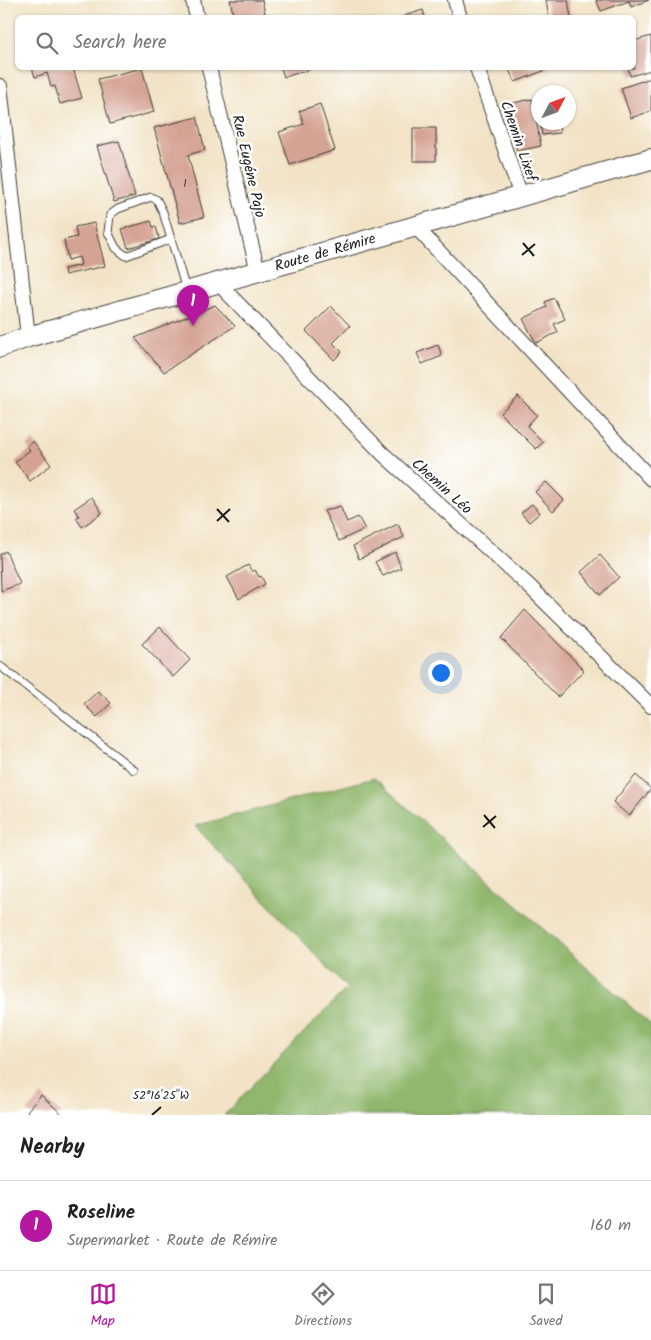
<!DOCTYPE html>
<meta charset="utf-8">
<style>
:root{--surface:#fff;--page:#f6f6f6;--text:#222;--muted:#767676;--line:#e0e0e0;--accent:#b5179e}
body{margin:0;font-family:Kalam,sans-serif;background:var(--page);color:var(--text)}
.compass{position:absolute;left:531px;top:85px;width:45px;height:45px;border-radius:50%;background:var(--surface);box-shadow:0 1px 4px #0004;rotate:49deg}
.you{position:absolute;left:440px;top:672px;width:18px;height:18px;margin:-12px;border:4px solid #fff;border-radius:50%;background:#1a73e8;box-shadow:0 0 0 8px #1a73e833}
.badge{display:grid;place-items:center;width:32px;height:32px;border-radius:50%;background:var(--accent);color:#fff;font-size:16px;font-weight:700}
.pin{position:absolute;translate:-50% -41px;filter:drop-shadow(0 1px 2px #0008)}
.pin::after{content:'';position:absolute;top:26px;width:18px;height:15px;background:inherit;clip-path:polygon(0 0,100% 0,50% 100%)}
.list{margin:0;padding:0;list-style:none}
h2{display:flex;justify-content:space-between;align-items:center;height:65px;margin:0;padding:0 20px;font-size:21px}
h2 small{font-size:16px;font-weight:400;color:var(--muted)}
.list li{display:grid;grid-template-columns:32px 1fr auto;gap:15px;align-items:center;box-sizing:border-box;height:90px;padding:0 20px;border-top:1px solid var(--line)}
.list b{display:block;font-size:19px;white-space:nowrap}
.list p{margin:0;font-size:16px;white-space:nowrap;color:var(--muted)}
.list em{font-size:16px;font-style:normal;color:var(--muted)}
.icon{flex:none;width:28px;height:28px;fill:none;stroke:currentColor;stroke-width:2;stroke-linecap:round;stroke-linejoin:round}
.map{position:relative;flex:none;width:651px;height:1115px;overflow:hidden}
.search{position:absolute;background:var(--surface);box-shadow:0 1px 4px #0004;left:15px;right:15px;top:15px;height:55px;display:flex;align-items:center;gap:12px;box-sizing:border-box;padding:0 18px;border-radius:8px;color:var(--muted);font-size:19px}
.sheet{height:155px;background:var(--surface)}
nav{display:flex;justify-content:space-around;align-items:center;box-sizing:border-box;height:70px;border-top:1px solid var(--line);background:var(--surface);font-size:14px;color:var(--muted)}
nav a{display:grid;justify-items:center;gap:2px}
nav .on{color:var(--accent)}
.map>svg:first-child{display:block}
.forest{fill:#90b76d;stroke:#566a44}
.building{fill:#d5a394}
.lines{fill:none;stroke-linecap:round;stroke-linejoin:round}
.service-casing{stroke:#3c3a36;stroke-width:9}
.minor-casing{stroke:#3c3a36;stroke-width:16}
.secondary-casing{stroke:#3c3a36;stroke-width:22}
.service{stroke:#fff;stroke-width:7}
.minor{stroke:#fff;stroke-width:14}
.secondary{stroke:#fff;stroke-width:20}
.ticks{fill:none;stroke:#1c1c1c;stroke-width:2}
.labels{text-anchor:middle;stroke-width:5;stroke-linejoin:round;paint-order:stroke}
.number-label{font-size:12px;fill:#4a3e3a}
.street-label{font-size:15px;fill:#1c1c1c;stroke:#fff}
.ticks-label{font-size:12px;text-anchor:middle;fill:#1c1c1c;stroke:#fff;stroke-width:5;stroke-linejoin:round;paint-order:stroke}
</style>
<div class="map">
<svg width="651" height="1115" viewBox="0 0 651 1115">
<rect width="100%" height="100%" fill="#fff"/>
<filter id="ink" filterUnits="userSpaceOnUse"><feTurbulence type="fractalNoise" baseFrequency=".02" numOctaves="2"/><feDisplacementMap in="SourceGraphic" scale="10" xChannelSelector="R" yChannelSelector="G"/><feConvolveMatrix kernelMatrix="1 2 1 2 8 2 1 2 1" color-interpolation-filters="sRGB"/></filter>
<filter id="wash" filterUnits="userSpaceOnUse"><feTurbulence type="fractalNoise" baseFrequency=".0096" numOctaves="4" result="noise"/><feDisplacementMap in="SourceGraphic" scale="20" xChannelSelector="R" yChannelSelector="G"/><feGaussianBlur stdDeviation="1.12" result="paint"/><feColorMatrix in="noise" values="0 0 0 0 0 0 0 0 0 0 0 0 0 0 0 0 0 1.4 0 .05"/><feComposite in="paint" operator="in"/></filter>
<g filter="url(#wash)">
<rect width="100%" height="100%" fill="#f2e3c6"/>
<!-- forest -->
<path class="forest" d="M 374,778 L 651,1025 L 651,1115 L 224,1115 L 347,988 L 195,826 Z"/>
<g id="blocks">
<!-- building -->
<path class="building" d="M 230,0 L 262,0 L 266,18 L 234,18 Z
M 546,0 L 568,0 L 571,18 L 549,18 Z
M 596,0 L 649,0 L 631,7 L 629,1 L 601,11 Z
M 423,10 L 425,18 L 405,18 L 404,16 Z
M 651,36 L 651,70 L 630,76 L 628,68 L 634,68 L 634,41 Z
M 32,68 L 73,68 L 82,98 L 60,104 L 55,86 L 51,87 L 47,73 L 35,77 Z
M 142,68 L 154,112 L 110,124 L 98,79 Z
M 281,68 L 315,68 L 284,77 Z
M 508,68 L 551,68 L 515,82 Z
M 651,78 L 651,111 L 631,118 L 621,88 Z
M 532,99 L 541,146 L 517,151 L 508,104 Z
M 320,104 L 335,150 L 290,165 L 279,132 L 304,124 L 299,111 Z
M 197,117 L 205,150 L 188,155 L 204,217 L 180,223 L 154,128 Z
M 540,122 L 559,122 L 560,133 L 542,135 Z
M 413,128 L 436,128 L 436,161 L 413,161 Z
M 119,141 L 135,196 L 114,202 L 97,146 Z
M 151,221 L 153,227 L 156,226 L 159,239 L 128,248 L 122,229 Z
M 94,223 L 105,266 L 65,275 L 64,269 L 81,265 L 79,257 L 68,260 L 64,240 L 77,237 L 75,227 Z
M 554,298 L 565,319 L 554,324 L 558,332 L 536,343 L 523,319 L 547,307 L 545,302 Z
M 215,305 L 235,326 L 164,372 L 135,338 Z
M 331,306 L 350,326 L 333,343 L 342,352 L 334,360 L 306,331 Z
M 438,345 L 442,356 L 422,364 L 417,353 Z
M 518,396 L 537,415 L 527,426 L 543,442 L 536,449 L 500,413 Z
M 33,441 L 51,465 L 30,481 L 15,462 L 30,450 L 27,446 Z
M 546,482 L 564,500 L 553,511 L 535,492 Z
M 92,497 L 102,513 L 82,527 L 76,518 L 79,516 L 74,509 Z
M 532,504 L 540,513 L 529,522 L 521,513 Z
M 340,506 L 347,522 L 358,517 L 365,529 L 339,541 L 324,511 Z
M 398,524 L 404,537 L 359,559 L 353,546 Z
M 6,551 L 20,584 L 1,591 L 0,554 Z
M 395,552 L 401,568 L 383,576 L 375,562 Z
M 600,555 L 619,577 L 600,595 L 581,572 Z
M 248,565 L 252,572 L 255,570 L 259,577 L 261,576 L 265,584 L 239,599 L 227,577 Z
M 525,610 L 584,670 L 558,697 L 501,638 Z
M 160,627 L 190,660 L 173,677 L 142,644 Z
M 98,691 L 111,703 L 97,717 L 84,704 Z
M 636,775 L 651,789 L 629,816 L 613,802 Z
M 41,1095 L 63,1115 L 31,1115 L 27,1111 Z"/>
</g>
</g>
<g filter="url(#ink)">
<use href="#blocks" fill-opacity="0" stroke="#3c3a36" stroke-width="1"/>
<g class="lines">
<!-- service casing -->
<g class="service-casing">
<path id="service" d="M 171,239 L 126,256 L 116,248 L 108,232 L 110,215 L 118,209 L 151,197 L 157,200 L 163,212 L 186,290
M 0,666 L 134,770"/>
</g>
<!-- minor casing -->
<g class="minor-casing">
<path id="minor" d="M 193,0 L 197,18
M 455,0 L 460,18
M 209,68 L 258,272
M 477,68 L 521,196
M 0,86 L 28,337
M 415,226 L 651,479
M 218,283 L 383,454 L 529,586 L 651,706"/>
</g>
<!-- secondary casing -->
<g class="secondary-casing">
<path id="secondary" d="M 0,347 L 28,337 L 651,159"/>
</g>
<!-- service -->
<use href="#service" class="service"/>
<!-- minor -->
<use href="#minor" class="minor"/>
<!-- secondary -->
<use href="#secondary" class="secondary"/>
</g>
</g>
<!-- ticks -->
<path class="ticks" d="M 523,243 L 534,256M 522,255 L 535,244M 217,509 L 229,522M 217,521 L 230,509M 484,815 L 495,828M 483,827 L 496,816M 152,1115 L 161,1107"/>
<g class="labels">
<!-- number labels -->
<g class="number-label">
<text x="185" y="187">1</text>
</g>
<!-- street labels -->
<g class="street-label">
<text transform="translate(519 141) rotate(71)" y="5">Chemin Lixef</text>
<text transform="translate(249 166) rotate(77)" y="5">Rue Eugéne Pajo</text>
<text transform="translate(325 252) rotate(-16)" y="5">Route de Rémire</text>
<text transform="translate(442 486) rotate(42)" y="5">Chemin Léo</text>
</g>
</g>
<g class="ticks-label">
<text x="161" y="1099">52°16'25"W</text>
</g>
</svg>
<svg class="compass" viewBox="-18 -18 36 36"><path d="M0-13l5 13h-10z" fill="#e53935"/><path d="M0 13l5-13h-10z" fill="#767676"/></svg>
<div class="you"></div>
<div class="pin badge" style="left:193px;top:326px">1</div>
<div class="search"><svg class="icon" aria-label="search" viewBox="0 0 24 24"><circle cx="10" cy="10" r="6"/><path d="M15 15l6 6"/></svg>Search here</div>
</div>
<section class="sheet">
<h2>Nearby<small></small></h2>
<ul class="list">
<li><span class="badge">1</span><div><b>Roseline</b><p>Supermarket · Route de Rémire</p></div><em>160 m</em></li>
</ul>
</section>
<nav>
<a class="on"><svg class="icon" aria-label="map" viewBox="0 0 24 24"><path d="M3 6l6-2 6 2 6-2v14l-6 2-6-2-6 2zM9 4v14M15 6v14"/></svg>Map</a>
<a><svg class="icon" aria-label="directions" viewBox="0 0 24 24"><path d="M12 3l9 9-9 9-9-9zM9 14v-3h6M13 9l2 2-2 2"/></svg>Directions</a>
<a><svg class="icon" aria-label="saved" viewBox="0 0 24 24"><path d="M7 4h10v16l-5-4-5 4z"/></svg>Saved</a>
</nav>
